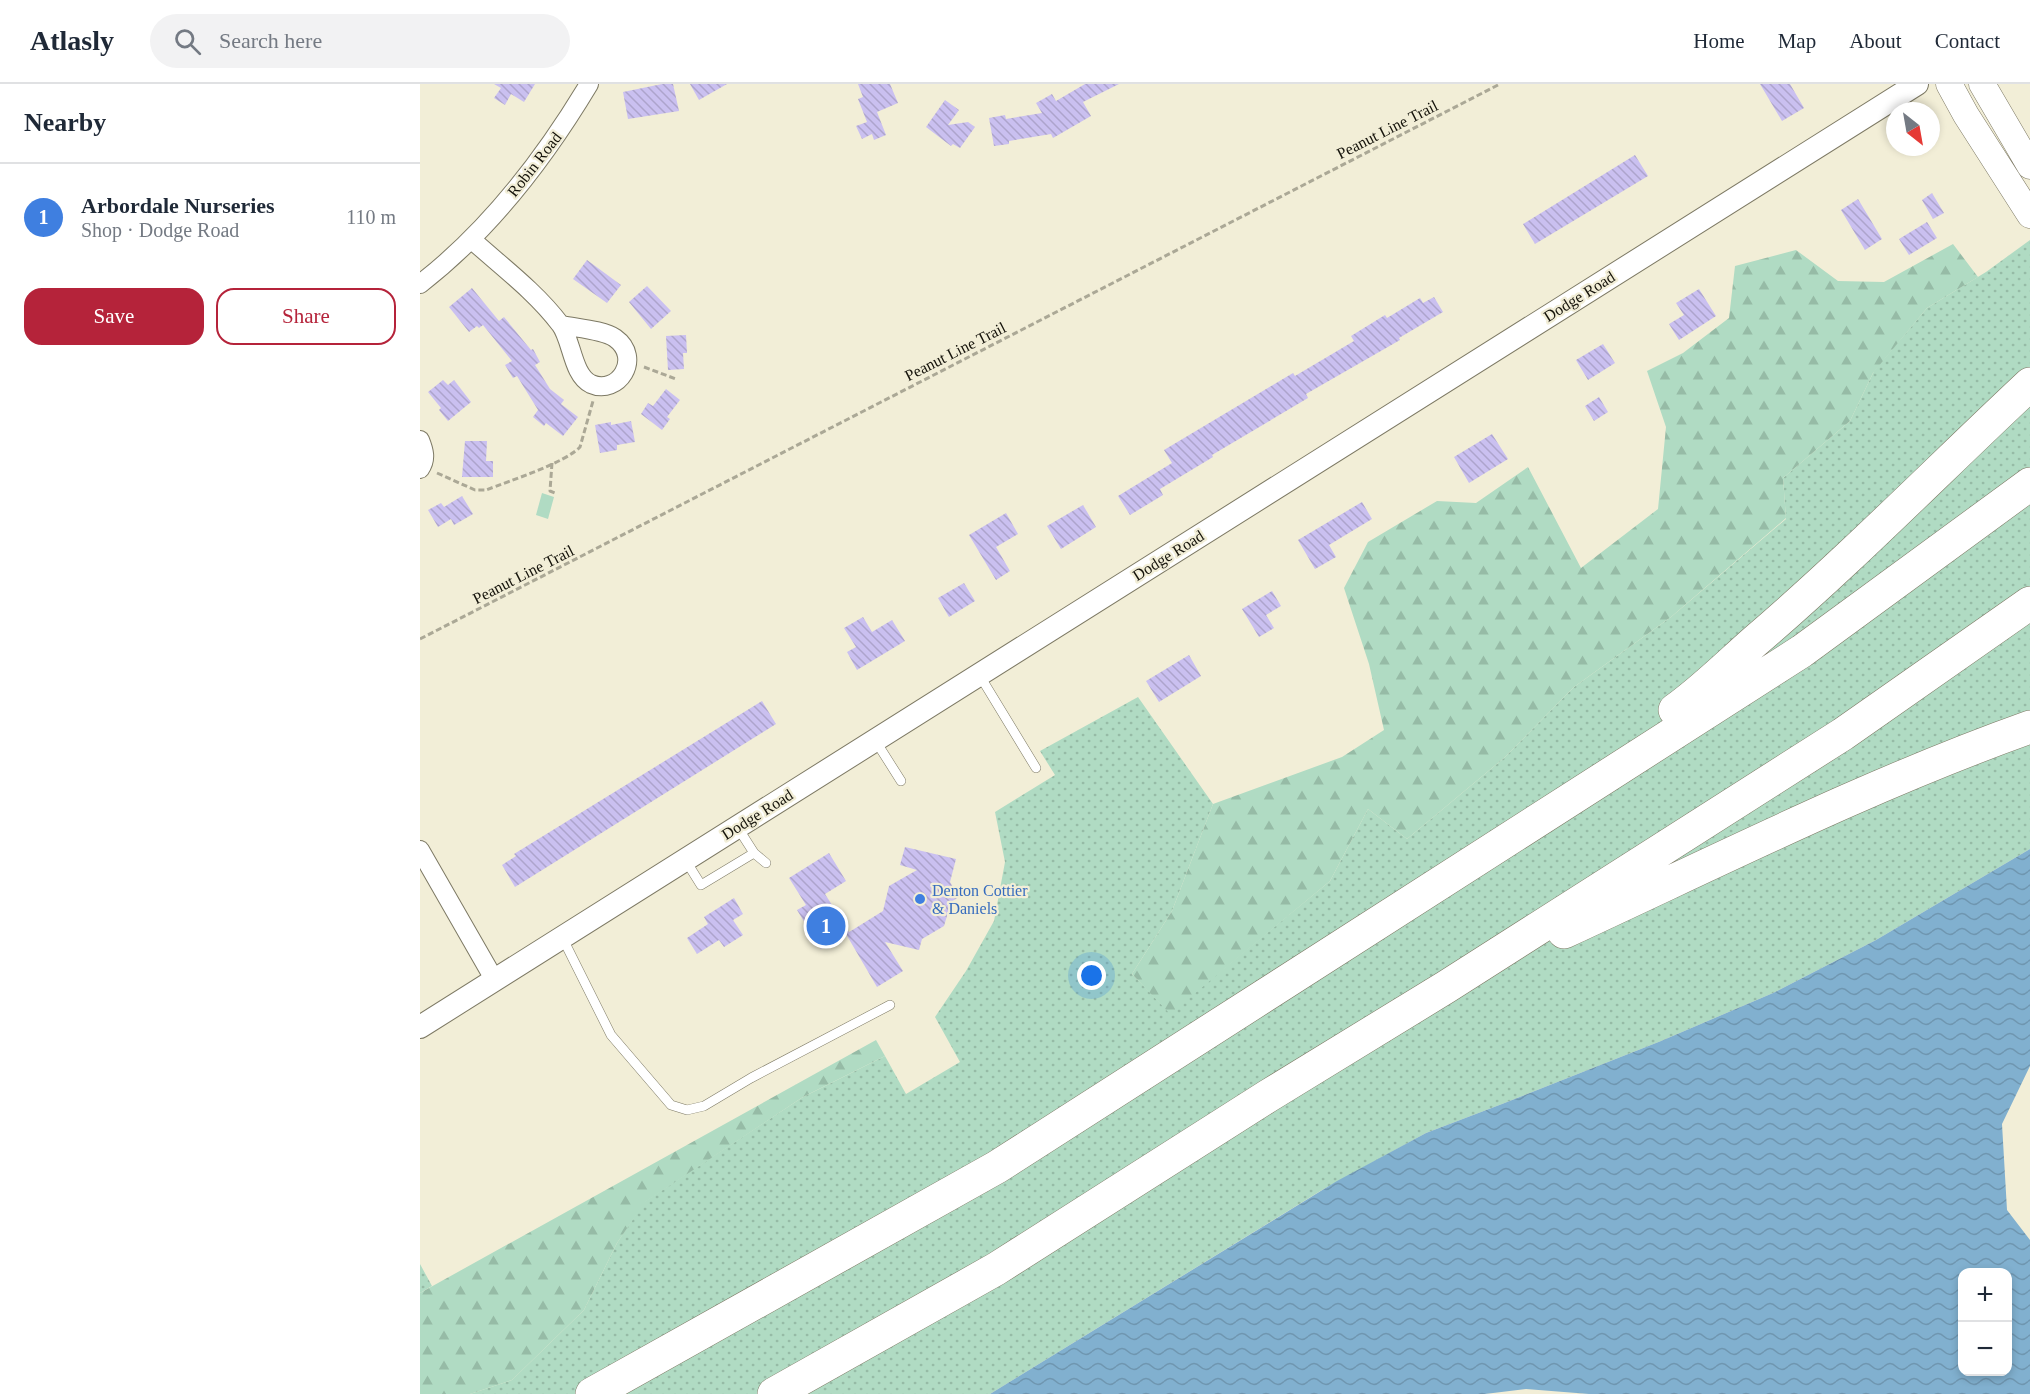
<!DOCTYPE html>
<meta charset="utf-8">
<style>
:root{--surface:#fff;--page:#f2f2f3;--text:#1f2937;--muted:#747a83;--line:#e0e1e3;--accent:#b5233a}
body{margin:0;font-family:"Times New Roman",serif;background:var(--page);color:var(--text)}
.controls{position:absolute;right:18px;bottom:18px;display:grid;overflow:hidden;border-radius:12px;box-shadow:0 3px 9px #0003}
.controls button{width:54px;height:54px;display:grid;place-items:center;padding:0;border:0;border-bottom:2px solid var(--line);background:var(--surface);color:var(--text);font:30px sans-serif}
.compass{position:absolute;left:1466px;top:18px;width:54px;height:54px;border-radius:50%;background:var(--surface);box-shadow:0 3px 9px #0003;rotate:149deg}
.you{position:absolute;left:672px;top:892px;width:21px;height:21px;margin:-15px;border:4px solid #fff;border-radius:50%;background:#1a73e8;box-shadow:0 0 0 9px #1a73e833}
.badge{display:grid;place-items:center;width:39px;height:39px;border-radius:50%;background:var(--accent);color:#fff;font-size:20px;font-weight:700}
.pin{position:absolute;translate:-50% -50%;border:3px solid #fff;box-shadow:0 2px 6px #0006}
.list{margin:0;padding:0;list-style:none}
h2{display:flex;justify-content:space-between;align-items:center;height:78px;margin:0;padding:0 24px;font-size:26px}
h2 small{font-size:20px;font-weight:400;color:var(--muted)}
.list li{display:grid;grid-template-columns:39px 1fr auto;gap:18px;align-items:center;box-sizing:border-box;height:108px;padding:0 24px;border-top:2px solid var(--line)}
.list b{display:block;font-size:22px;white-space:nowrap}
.list p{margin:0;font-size:20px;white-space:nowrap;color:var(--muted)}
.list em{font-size:20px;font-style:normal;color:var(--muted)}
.actions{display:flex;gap:12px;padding:18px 24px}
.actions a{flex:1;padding:14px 0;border:2px solid var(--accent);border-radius:18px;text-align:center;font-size:21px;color:var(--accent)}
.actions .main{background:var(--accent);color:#fff}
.icon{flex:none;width:33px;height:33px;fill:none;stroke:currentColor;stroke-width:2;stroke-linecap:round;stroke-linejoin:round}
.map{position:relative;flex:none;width:1610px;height:1310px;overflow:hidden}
header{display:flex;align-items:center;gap:36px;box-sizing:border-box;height:84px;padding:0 30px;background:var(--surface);border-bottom:2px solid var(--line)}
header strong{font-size:28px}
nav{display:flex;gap:33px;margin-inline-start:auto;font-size:21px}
.search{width:420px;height:54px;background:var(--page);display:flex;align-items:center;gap:15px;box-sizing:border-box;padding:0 21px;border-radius:33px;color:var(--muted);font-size:22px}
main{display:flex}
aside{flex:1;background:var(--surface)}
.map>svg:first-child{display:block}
.grass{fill:url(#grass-dots)}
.forest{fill:url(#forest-firs)}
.park{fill:#b0dbc3}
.water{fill:url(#water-waves);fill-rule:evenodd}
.building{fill:url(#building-back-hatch)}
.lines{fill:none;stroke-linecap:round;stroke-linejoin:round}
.service-casing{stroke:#7d7964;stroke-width:10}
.minor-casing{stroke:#7d7964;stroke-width:20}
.tertiary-casing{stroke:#7d7964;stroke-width:24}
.secondary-casing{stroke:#7d7964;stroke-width:27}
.motorway-casing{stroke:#7d7964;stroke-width:34}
.path{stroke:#aba896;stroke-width:3;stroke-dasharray:6 3;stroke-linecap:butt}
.service{stroke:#fff;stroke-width:9}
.minor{stroke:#fff;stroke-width:18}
.tertiary{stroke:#fff;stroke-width:22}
.secondary{stroke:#fff;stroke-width:26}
.motorway{stroke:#fff;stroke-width:33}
.shop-dot{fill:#3f7fe0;stroke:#f2eed7;stroke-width:2}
.labels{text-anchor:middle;stroke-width:4.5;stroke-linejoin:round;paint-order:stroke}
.street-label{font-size:16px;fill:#14120a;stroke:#f2eed7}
.shop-label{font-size:16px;fill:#366cbe;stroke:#f2eed7;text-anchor:start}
</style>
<header>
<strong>Atlasly</strong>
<div class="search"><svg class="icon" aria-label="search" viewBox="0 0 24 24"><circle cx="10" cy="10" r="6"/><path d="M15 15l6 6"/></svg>Search here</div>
<nav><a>Home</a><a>Map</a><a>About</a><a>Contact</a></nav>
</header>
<main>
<aside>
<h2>Nearby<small></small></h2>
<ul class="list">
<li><span class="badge" style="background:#3f7fe0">1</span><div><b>Arbordale Nurseries</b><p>Shop · Dodge Road</p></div><em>110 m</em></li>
</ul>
<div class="actions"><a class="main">Save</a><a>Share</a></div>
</aside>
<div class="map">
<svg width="1610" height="1310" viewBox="0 0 1610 1310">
<defs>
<pattern id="grass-dots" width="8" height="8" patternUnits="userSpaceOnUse" patternTransform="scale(1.5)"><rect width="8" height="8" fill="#b0dbc3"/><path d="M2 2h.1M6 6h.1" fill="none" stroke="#96bba6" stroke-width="1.8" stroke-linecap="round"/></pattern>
<pattern id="forest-firs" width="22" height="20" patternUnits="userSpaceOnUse" patternTransform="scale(1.5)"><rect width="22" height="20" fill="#b0dbc3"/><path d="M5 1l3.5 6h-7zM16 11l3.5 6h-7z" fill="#96bba6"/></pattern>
<pattern id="water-waves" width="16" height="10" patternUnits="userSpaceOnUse" patternTransform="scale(1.5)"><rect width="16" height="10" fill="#81b0cf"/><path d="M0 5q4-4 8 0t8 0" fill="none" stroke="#6f96b0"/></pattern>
<pattern id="building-back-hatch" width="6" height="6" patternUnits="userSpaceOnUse" patternTransform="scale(1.5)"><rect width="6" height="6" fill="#cac0f0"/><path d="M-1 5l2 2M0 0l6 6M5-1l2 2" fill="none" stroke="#ada4cc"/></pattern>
</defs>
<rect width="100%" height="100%" fill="#f2eed7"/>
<!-- grass -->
<path class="grass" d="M 1610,156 L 1610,765 L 1456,856 L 1353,909 L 1241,957 L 1082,1020 L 1006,1049 L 902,1106 L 570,1310 L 50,1310 L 92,1296 L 164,1226 L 197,1159 L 224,1118 L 383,1013 L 465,972 L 486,1010 L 540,978 L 515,933 L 546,887 L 574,837 L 585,778 L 575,728 L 635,691 L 620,667 L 718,613 L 793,720 L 752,827 L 712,890 L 750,929 L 910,797 L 948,725 L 987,755 L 1084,674 L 1154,603 L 1251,533 L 1366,435 L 1363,394 L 1430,337 L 1454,287 L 1507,224 L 1566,188 Z
M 0,1180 L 12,1202 L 0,1209 Z"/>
<!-- forest -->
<path class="forest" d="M 1533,160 L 1558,193 L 1507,224 L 1453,289 L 1430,337 L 1363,394 L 1366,434 L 1251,533 L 1154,603 L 1084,674 L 987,755 L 948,725 L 910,797 L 750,930 L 712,890 L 752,827 L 793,720 L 922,673 L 964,646 L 949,580 L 924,504 L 948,458 L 1017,417 L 1056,419 L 1108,383 L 1161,484 L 1238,425 L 1246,343 L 1227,287 L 1263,269 L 1309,234 L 1315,182 L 1376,166 L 1418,197 L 1464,198 Z
M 456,956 L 465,972 L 383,1013 L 225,1118 L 197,1159 L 164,1226 L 92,1296 L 50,1310 L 0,1310 L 0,1209 Z"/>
<!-- park -->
<path class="park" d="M 122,409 L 134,413 L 128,435 L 116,431 Z"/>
<!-- water -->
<path class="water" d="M 1610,765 L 1610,982 L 1582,1040 L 1587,1126 L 1610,1156 L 1610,1310 L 1169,1310 L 1106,1305 L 1065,1310 L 570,1310 L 917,1097 L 1006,1049 L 1082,1020 L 1241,957 L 1353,909 L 1456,856 ZM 1542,1188 L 1588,1188 L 1588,1288 L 1542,1288 Z"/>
<!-- building -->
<path class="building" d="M 74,0 L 115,0 L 104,18 L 91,10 L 85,21 L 74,14 L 81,4 Z
M 242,0 L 253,0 L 259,27 L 208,35 L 203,8 Z
M 270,0 L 307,0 L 279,16 Z
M 438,0 L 470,0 L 478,19 L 457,28 L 466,51 L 454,56 L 452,50 L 442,55 L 436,42 L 447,38 L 438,15 L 443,13 Z
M 665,0 L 699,0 L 663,18 L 671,32 L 633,54 L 631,50 L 589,57 L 589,60 L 574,62 L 569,34 L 585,31 L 586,35 L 622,29 L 616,19 L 632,10 L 636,17 Z
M 1340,0 L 1370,0 L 1384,24 L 1362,37 Z
M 525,16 L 539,26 L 528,41 L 548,38 L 555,43 L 540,64 L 533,60 L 531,62 L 506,43 Z
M 1215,71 L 1228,92 L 1115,160 L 1103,140 Z
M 1512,109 L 1524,129 L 1513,135 L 1502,116 Z
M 1438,115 L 1462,155 L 1445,166 L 1421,126 Z
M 1507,138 L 1517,154 L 1489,171 L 1479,155 Z
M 167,176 L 201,201 L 187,219 L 153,195 Z
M 227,202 L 251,227 L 231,245 L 209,218 Z
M 52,204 L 79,237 L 84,233 L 111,266 L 113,265 L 120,278 L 115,281 L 130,305 L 144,316 L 141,320 L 158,333 L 143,352 L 126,339 L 124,342 L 113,333 L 118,326 L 97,292 L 93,294 L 85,281 L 92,277 L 63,241 L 59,244 L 57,242 L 49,248 L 29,223 Z
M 1279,205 L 1296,232 L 1259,256 L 1249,240 L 1264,231 L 1256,219 Z
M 1014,213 L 1023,228 L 979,254 L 980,256 L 886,310 L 888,314 L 792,371 L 793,373 L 740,405 L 743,411 L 710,431 L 698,412 L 752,379 L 744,366 L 873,289 L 875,292 L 934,257 L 931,252 L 965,231 L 967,234 L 1000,214 L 1003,219 Z
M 266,251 L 267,269 L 263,269 L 264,285 L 248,286 L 246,252 Z
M 1183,260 L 1195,279 L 1168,296 L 1156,276 Z
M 23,296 L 28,301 L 34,296 L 51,318 L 28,337 L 19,326 L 21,324 L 8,308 Z
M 246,305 L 260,316 L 247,333 L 250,335 L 242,346 L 221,330 L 228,319 L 233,322 Z
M 1179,313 L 1188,328 L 1174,337 L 1165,322 Z
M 211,337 L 215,358 L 197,361 L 197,366 L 180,369 L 175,341 L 191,338 L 191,341 Z
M 1072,350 L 1088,375 L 1049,399 L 1034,373 Z
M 45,357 L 67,357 L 66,377 L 73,377 L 73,393 L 42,393 Z
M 42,412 L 53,430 L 34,441 L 31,435 L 18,443 L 8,426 L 21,419 L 24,423 Z
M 942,418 L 952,435 L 909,461 L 916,473 L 895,485 L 878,456 Z
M 663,421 L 676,443 L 641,465 L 627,442 Z
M 586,429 L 598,450 L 576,463 L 590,487 L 576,496 L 549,451 Z
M 544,499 L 555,517 L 529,533 L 518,514 Z
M 852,507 L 861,522 L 846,531 L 854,544 L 839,553 L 822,525 Z
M 443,533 L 452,548 L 472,536 L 485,557 L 437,586 L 427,568 L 436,563 L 424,544 Z
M 769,571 L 781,592 L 739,618 L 726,597 Z
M 342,617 L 356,640 L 95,803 L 82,781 L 96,772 L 94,770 Z
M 485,763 L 536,775 L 530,798 L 539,813 L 531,818 L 524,842 L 502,855 L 499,866 L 465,858 L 483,887 L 457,903 L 426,850 L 463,827 L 469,802 L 497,786 L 480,781 Z
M 409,769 L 426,797 L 405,810 L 429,848 L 401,865 L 377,826 L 386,821 L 369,794 Z
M 314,814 L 323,830 L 313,836 L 323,851 L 304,863 L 299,856 L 277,870 L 267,854 L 288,840 L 284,833 Z"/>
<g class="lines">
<!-- service casing -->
<g class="service-casing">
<path id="service" d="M 560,592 L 616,684
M 455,656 L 481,697
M 318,744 L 334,769 L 346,779
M 266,777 L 281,801 L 334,769
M 142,853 L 191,951 L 251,1021 L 267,1026 L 284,1022 L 331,994 L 470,921"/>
</g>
<!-- minor casing -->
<g class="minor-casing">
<path id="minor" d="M 51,155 C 81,182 116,208 140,240 C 152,255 152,291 171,300 C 198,312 223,274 195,254 C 184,246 156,244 142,241
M 0,200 C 70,146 124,75 169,0
M 0,356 C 4,366 7,375 0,385
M 0,766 L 74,895"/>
</g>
<!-- tertiary casing -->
<g class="tertiary-casing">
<path id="tertiary" d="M 0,943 L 1497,0"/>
</g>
<!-- secondary casing -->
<g class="secondary-casing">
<path id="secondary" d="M 1529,0 L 1546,31 L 1610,131
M 1562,0 L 1610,82"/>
</g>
<!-- motorway casing -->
<g class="motorway-casing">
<path id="motorway" d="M 1255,626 C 1283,606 1308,581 1334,558 C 1430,476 1518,386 1610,300
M 1144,848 C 1298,777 1450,700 1610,643
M 172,1310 L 577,1083 L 1382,567 L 1610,400
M 354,1310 L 576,1185 L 848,1012 L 1026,903 L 1423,650 L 1610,519"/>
</g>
<!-- path -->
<path class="path" d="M 224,283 L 256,295
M 132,379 L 130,407 L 135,409
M 17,389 L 55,406 L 66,406 C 89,397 145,379 160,363 L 173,317
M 0,555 L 1080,0"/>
<!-- service -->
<use href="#service" class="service"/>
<!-- minor -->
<use href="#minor" class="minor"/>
<!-- tertiary -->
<use href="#tertiary" class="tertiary"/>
<!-- secondary -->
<use href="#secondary" class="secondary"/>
<!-- motorway -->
<use href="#motorway" class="motorway"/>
</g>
<!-- markers -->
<circle class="shop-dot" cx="500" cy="815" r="6"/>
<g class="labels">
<!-- street labels -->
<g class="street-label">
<text transform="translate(967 45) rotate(-27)" y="6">Peanut Line Trail</text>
<text transform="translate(114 80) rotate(-52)" y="6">Robin Road</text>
<text transform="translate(1159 212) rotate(-32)" y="6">Dodge Road</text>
<text transform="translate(535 267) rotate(-27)" y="6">Peanut Line Trail</text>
<text transform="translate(748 471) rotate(-32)" y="6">Dodge Road</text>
<text transform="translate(103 490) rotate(-27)" y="6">Peanut Line Trail</text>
<text transform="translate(337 730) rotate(-32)" y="6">Dodge Road</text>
</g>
<!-- shop labels -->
<g class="shop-label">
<text x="512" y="812">Denton Cottier<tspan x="512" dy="18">&amp; Daniels</tspan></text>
</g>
</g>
</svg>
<div class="controls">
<button>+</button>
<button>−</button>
</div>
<svg class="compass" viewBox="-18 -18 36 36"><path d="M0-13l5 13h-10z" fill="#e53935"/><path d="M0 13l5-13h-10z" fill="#747a83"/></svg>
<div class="you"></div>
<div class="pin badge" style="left:406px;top:842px;background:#3f7fe0">1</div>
</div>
</main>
